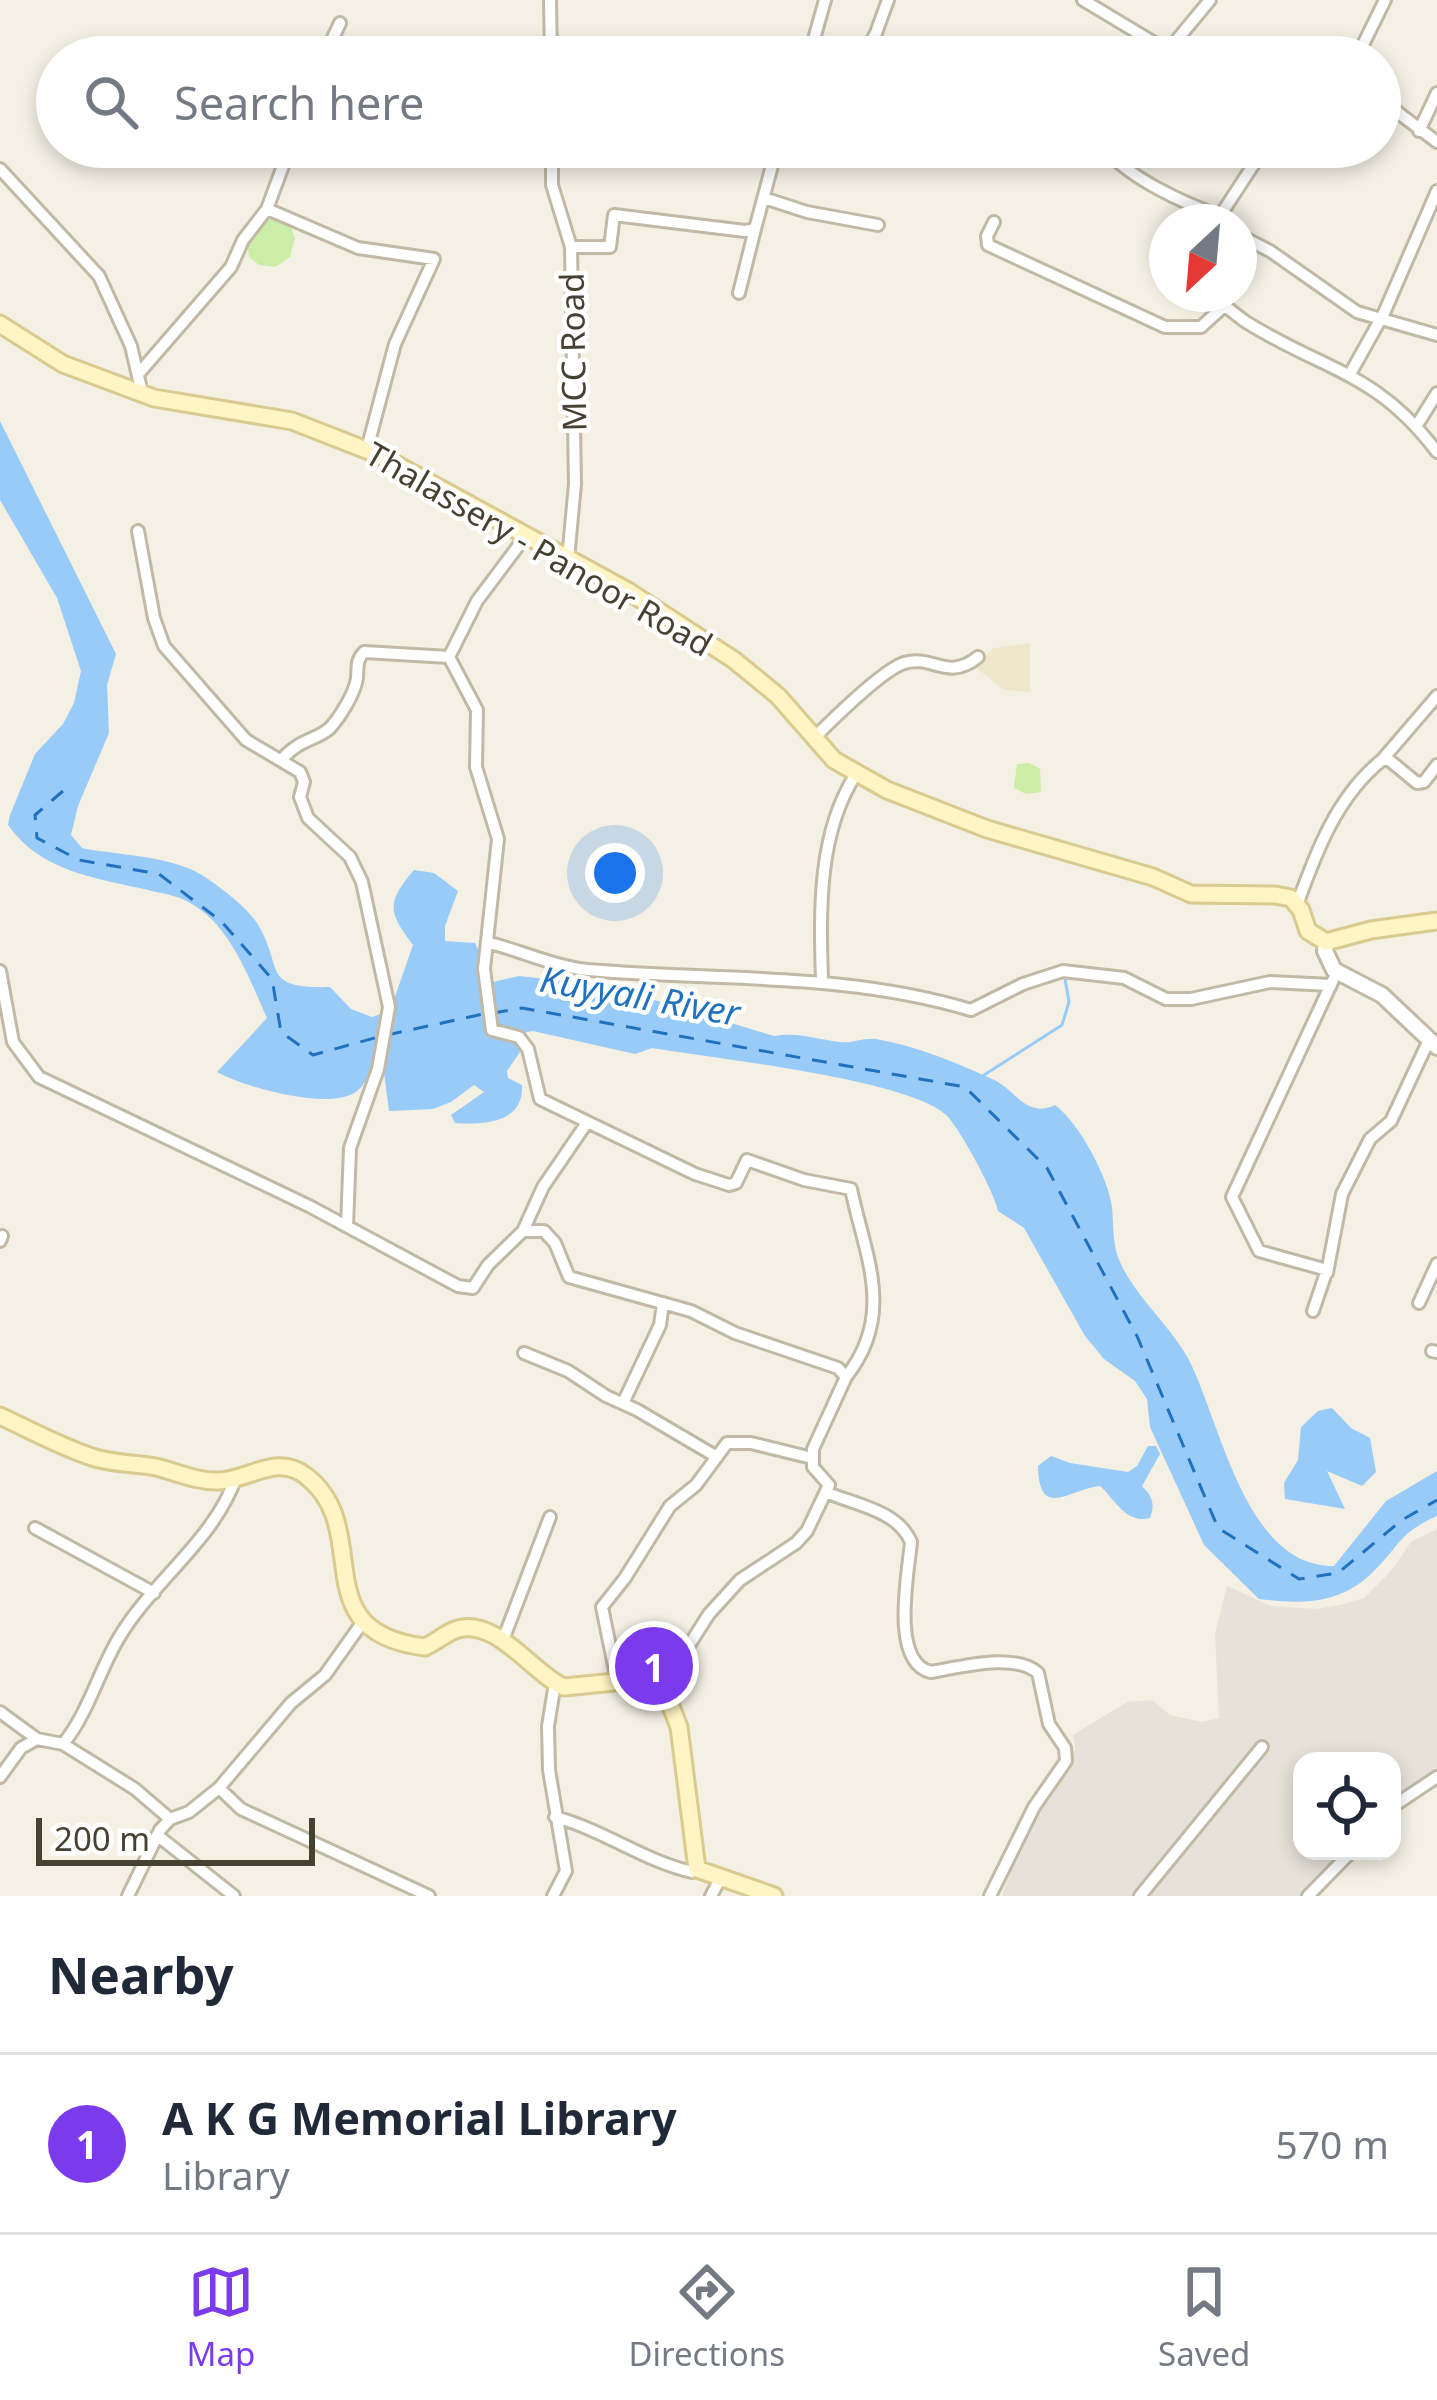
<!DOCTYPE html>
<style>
:root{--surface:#fff;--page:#f6f6f7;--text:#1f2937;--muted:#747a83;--line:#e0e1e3;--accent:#7c3aed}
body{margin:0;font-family:"Noto Sans",sans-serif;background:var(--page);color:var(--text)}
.controls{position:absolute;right:36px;bottom:36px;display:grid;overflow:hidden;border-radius:24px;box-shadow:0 6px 18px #0003}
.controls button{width:108px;height:108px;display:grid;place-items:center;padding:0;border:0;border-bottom:3px solid var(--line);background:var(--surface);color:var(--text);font:60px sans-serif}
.compass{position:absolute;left:1149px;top:204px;width:108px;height:108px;border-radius:50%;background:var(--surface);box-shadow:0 6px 18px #0003;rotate:206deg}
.scale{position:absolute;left:36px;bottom:30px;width:279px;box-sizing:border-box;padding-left:12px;border:6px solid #474133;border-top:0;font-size:33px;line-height:42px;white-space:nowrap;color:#474133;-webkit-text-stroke:9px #fff;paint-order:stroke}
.you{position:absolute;left:615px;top:873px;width:42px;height:42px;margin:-30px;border:9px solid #fff;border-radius:50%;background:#1a73e8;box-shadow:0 0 0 18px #1a73e833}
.badge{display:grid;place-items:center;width:78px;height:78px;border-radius:50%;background:var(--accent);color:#fff;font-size:39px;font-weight:700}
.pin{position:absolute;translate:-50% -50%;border:6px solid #fff;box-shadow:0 3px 12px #0006}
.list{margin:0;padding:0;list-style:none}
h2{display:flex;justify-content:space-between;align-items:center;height:156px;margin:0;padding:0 48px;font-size:51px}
h2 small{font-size:39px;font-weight:400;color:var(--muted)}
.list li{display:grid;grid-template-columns:78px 1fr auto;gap:36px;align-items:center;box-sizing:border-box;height:180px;padding:0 48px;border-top:3px solid var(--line)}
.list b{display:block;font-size:45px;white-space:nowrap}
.list p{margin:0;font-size:39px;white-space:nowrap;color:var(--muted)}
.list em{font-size:39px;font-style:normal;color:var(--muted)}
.icon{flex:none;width:66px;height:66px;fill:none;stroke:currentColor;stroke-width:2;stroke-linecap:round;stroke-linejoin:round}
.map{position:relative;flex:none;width:1437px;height:1896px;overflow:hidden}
.search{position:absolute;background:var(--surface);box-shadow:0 6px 18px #0003;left:36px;right:36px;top:36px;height:132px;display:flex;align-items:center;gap:30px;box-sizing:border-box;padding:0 42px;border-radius:66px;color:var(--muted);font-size:45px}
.sheet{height:336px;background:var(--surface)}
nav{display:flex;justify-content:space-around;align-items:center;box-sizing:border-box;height:168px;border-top:3px solid var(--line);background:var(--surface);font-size:33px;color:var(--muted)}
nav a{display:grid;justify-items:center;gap:6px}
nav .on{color:var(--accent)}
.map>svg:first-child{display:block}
.industrial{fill:#e6e1d9}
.education{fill:#efe7cc}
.green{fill:#caeda8}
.water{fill:#99cbf8}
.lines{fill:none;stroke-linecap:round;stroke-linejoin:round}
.stream{stroke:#99cbf8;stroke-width:3}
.ferry{stroke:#2172be;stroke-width:3;stroke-dasharray:15 12;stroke-linecap:butt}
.minor-casing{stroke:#c1b9a6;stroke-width:16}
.tertiary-casing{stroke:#c1b9a6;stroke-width:20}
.secondary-casing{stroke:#d9ca8f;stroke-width:21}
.minor{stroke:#fff;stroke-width:10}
.tertiary{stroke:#fff;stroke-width:14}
.secondary{stroke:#fff4c3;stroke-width:15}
.labels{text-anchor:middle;stroke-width:9;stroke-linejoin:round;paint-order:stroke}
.street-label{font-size:33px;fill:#474133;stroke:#fff}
.water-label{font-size:36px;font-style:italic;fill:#2172be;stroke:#fff}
</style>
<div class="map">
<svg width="1437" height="1896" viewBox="0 0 1437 1896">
<rect width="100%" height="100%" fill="#f4f0e4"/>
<!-- industrial -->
<path class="industrial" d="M 1437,1529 L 1437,1773 L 1392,1801 L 1392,1761 L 1302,1761 L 1302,1851 L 1345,1851 L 1301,1896 L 1002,1896 L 1017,1851 L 1042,1802 L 1069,1768 L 1075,1749 L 1073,1735 L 1127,1702 L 1152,1700 L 1170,1715 L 1202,1722 L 1219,1718 L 1215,1634 L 1227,1586 L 1271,1606 L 1317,1609 L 1340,1605 L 1364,1598 L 1391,1571 L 1411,1542 Z"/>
<!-- education -->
<path class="education" d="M 1030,643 L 1030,692 L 1004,690 L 974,666 L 994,648 Z"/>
<!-- green -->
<path class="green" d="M 272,215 L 288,220 L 295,238 L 290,257 L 275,267 L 259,265 L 249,257 L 247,240 Z
M 1029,763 L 1040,769 L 1041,792 L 1026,794 L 1014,788 L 1017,764 Z"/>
<!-- water -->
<path class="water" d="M 0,421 L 116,654 L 107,685 L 109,733 L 78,806 L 71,835 L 82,848 C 121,856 175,855 208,879 C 224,890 246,907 257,923 C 285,968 259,989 330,987 L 351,1009 L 372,1017 L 390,1011 L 413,945 C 388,912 386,903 414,870 L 434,873 L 458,891 L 445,926 L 445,941 L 475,943 L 481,956 L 490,1032 L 514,1040 L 520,1052 L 507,1071 L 508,1078 L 522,1085 C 524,1123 484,1125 455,1123 L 451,1115 L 484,1092 L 474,1085 L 451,1102 L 433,1109 L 389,1111 L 383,1065 L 373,1067 C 369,1074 364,1086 357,1091 C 331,1112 244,1087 217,1072 L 267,1018 C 249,978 231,927 192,904 C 178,895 163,894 148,890 C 96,878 41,872 8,825 L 10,815 L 35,754 L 63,724 L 74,703 L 81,671 L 57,598 L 0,500 Z
M 519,976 L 608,986 L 774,1036 C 799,1032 815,1039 839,1042 C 852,1044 863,1037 876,1039 C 916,1046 955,1062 992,1079 C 1016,1089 1025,1119 1055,1105 C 1079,1123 1109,1178 1112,1208 C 1114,1227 1112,1244 1120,1262 C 1136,1298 1171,1326 1189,1360 C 1221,1423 1245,1567 1334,1566 L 1386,1501 L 1437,1471 L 1437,1516 C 1399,1533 1401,1544 1374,1571 C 1342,1604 1302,1605 1259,1599 L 1204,1545 L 1150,1427 L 1147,1399 L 1135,1381 L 1104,1359 L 1085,1336 L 1024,1228 L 998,1211 C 995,1193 959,1127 946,1115 C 908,1079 711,1058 652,1048 L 635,1054 L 533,1031 L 521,1033 L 495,1027 L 489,983 Z
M 1332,1408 L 1351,1428 L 1370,1438 L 1376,1472 L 1362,1486 L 1327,1471 L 1345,1509 L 1285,1499 L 1284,1483 L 1298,1460 L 1301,1427 L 1318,1411 Z
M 1148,1446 L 1156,1446 L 1160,1454 L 1142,1486 C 1153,1497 1155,1504 1150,1518 C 1125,1524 1115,1499 1100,1486 C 1070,1489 1039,1521 1038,1466 L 1051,1456 L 1070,1463 L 1128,1472 L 1137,1466 Z"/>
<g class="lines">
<!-- stream -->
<path class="stream" d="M 984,1075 L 1062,1025 L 1069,1002 L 1064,973"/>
<!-- ferry -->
<path class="ferry" d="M 63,791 L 35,815 L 37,838 L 79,860 L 159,874 L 222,922 L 272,979 L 281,1032 L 313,1055 L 378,1037
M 493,1013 L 522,1008 L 965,1087 L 1047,1168 L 1137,1336 L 1218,1528 L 1299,1579 L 1338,1573 L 1402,1520 L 1437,1500
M 387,1035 L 483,1014"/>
<!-- minor casing -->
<g class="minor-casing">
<path id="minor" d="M 550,0 L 551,57
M 1083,0 L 1158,45 L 1171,47 L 1210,0
M 324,57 L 340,23
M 809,57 L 825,0
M 863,57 L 876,33 L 888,0
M 1357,57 L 1385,0
M 1380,99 L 1437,142
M 1419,131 L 1437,93
M 552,147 L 552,185 L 571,247 L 575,484 L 568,559
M 1105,147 C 1125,177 1186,204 1220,216
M 0,169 L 99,276 L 131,346 L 142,393
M 764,198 L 807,212 L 878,225
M 267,209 L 358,248 L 434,259 L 395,344 L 367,449
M 1218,219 L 1265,147
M 994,222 L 987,236 L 988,245 L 1165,327 L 1201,327 L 1224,306
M 755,229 L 777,147
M 1239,235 L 1270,251 L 1357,312 L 1437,335
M 571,247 L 610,247 L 614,215 L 745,231 L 755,229 L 739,293
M 1208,294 C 1222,302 1233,313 1246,322 C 1324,371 1376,371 1437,452
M 140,372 L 231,267 L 243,240 L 267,209 L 290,147
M 1350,374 L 1384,313 L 1437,191
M 1417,425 L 1437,393
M 138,531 L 154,618 L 164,646 L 246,740 L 300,772 L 304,782 L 300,797 L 308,818 L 350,857 L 362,882 L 389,1007 L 378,1069 L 350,1148 L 347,1226
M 449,657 L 477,710 L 476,767 L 498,839 L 484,969 L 492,1030 L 519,1037 L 528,1049 L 540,1099 L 695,1174 L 729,1185 L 736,1183 L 747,1160 L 804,1180 L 851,1189 C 865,1256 896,1314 846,1377
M 449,657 L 477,601 L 525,537
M 813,739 C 831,721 881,671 904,663 C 933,654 947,682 978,657
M 282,759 C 301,738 317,740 330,728 C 340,717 355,693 357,678 C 358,665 356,661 364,652 L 449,657
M 1382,760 L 1437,696
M 1297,905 C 1316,852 1337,796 1382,760 L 1389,760 L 1417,783 L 1424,782 L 1437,765
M 490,943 C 521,951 556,967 588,970 C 717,981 845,972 971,1010 L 1023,984 L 1063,971 L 1124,978 L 1166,999 L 1191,999 L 1270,982 L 1331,985
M 0,971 L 13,1042 L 39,1077 L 309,1206 L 458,1286 L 473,1288 L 488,1265 L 523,1231 L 544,1231 L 555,1243 L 569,1277 L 691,1311 L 735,1333 L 838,1368 L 846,1377 L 813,1449 L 813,1467 L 829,1485 L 807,1531 L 796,1543 L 740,1580 L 709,1614 L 663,1686
M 822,982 C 820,913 817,834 856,774
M 523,1231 L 543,1187 L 586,1124
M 0,1241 L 2,1236
M 1327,1273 L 1342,1194 L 1370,1139 L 1391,1121 L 1429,1040
M 1419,1303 L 1437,1264
M 1313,1311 L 1327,1270 L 1259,1251 L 1232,1197 L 1333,980
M 1432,1351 L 1437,1352
M 524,1353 L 568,1371 L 606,1396 L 637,1410 L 717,1457
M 623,1403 L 660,1325 L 663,1303
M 828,1493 C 857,1505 898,1511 911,1542 C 908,1574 890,1663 931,1672 C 961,1667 1014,1652 1038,1673 L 1049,1724 L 1065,1748 L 1066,1761 L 1034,1807 L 990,1896
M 35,1528 L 154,1593
M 503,1640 L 550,1517
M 617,1681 L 602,1607 L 625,1578 L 670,1506 L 696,1485 L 727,1443 L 751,1443 L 812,1458
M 0,1712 L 37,1739
M 63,1744 L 135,1789 L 170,1819
M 0,1777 L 21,1748 L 37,1739 L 63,1744 C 89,1712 98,1672 120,1636 C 153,1581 215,1539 236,1477
M 219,1788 L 241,1809 L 429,1896
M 1392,1807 L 1437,1777
M 555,1817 C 604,1830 644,1861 692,1872 L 697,1869
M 157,1835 L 234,1896
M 128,1896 L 160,1830 L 170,1819 L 189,1812 L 219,1788 L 291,1703 L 325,1675 L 362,1623
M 553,1896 L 566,1871 L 549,1770 L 548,1726 L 555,1683
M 711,1896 L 720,1879
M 1140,1896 L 1262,1747
M 1308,1896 L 1352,1851"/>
</g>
<!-- tertiary casing -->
<g class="tertiary-casing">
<path id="tertiary" d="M 1326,942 L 1325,951 L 1334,970 L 1382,995 L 1437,1047"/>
</g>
<!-- secondary casing -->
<g class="secondary-casing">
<path id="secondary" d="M 0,324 L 63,364 L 154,398 L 292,421 L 379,455 L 628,591 L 734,660 L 778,696 L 834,760 L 887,790 L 987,829 L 1153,877 L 1191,894 L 1275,895 L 1291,898 L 1301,910 L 1308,931 L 1326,942 L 1371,930 L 1437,921
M 0,1416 C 30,1430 61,1447 92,1457 C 112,1464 135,1463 156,1467 C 176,1472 198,1482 219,1481 C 249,1480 277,1453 306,1476 C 376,1530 301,1632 425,1647 C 436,1642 447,1632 458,1629 C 497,1618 533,1674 564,1687 L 645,1679 L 663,1686 L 679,1727 L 697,1869 L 774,1896"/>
</g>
<!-- minor -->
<use href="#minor" class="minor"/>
<!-- tertiary -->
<use href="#tertiary" class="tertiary"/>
<!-- secondary -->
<use href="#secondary" class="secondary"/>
</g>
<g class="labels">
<!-- street labels -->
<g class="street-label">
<text transform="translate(573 352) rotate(-91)" y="12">MCC Road</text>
<text transform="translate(539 549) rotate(30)" y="12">Thalassery - Panoor Road</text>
</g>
<!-- water labels -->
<g class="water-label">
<text transform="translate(640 996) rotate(10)" y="13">Kuyyali River</text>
</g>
</g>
</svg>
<div class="controls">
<button><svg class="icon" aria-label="locate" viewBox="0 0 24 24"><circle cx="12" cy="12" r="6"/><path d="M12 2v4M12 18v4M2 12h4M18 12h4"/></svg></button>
</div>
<svg class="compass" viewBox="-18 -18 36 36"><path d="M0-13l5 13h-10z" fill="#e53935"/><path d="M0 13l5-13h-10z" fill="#747a83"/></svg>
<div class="scale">200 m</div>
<div class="you"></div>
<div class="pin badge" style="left:654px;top:1666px">1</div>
<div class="search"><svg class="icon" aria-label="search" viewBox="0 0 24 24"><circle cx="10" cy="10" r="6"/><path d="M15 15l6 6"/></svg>Search here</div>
</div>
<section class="sheet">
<h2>Nearby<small></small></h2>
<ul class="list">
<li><span class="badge">1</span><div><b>A K G Memorial Library</b><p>Library</p></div><em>570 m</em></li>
</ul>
</section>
<nav>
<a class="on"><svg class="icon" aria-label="map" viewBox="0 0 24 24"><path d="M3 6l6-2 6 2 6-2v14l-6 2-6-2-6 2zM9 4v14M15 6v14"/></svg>Map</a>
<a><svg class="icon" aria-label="directions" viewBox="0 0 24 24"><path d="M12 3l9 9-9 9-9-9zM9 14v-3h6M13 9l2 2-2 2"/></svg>Directions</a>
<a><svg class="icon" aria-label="saved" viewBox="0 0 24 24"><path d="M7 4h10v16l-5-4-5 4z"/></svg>Saved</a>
</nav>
